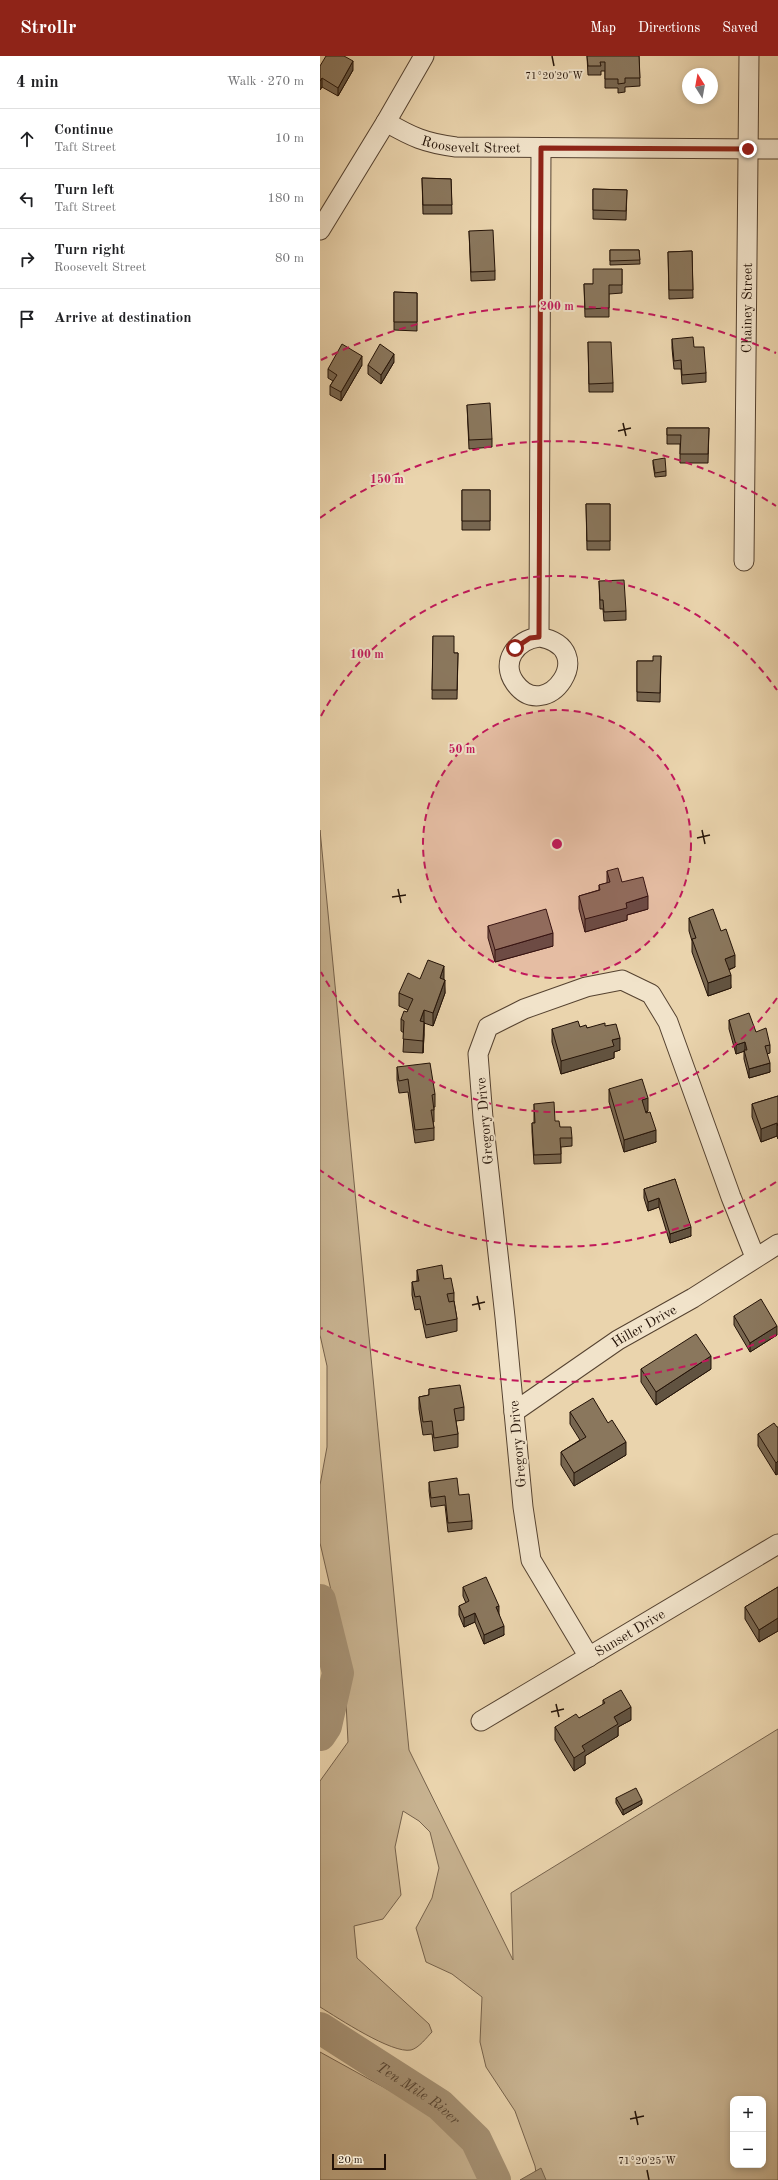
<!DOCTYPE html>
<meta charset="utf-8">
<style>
:root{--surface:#fff;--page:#f6f6f6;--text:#202124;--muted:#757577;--line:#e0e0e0;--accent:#8f2418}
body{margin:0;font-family:"Old Standard TT",serif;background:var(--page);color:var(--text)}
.controls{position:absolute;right:12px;bottom:12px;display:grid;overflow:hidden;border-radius:8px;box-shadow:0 2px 6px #0003}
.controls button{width:36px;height:36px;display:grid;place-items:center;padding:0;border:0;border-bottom:1px solid var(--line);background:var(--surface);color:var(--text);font:20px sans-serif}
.compass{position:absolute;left:362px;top:12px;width:36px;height:36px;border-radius:50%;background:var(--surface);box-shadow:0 2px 6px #0003;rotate:349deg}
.scale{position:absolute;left:12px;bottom:10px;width:54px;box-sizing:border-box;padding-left:4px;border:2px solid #231207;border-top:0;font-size:11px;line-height:14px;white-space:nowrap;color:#231207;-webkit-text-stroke:3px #f1e3ca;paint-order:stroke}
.stop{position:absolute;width:12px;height:12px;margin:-9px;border:3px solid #8f2418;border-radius:50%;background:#fff}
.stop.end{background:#8f2418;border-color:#fff;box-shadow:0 1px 4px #0008}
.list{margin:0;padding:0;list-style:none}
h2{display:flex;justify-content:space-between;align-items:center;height:52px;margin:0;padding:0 16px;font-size:17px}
h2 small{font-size:13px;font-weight:400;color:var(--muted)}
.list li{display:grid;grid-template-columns:26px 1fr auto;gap:12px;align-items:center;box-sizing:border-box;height:60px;padding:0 16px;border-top:1px solid var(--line)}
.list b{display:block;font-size:15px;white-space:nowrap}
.list p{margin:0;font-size:13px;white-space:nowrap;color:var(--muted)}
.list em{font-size:13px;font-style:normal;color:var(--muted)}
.icon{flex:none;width:22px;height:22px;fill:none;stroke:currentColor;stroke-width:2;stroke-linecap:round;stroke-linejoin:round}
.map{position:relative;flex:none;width:458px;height:2124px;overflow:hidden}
header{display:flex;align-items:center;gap:24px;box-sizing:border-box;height:56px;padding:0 20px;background:var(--accent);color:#fff}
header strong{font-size:19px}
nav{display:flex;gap:22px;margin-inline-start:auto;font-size:14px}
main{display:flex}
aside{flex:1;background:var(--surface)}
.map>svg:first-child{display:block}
.green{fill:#c8b391;stroke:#76624c;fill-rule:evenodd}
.water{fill:#a69275;stroke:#725f49}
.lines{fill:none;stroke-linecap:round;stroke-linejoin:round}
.river{stroke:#a69275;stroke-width:32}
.minor-casing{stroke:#554230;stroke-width:21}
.minor{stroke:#f1e3ca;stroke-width:19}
.wall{fill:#776650;stroke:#231207}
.shaded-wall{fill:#615341;stroke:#231207}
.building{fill:#8a775d;stroke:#231207}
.route{stroke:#8f2418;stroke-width:5}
.ticks{fill:none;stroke:#231207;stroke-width:1.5}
.ring{fill:none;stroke:#c2185b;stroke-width:2;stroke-dasharray:7 5}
.labels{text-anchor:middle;stroke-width:4;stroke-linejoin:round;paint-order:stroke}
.street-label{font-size:14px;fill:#231207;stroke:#f1e3ca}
.water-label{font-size:15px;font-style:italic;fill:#574533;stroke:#f1e3ca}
.ticks-label{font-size:10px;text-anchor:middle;fill:#231207;stroke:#f1e3ca;stroke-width:4;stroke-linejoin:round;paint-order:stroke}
.centre{fill:#c2185b;stroke:#f1e3ca;stroke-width:2}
.ring-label{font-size:12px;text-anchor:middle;font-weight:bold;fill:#c2185b;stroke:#f1e3ca;stroke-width:4;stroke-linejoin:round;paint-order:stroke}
</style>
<header>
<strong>Strollr</strong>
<nav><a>Map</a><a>Directions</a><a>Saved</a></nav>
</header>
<main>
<aside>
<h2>4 min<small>Walk · 270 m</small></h2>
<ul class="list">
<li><svg class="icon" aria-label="ahead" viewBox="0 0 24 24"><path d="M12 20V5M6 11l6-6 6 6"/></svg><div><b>Continue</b><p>Taft Street</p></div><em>10 m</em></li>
<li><svg class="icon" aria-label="left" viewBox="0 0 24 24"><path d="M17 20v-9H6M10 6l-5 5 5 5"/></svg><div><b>Turn left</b><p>Taft Street</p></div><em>180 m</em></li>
<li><svg class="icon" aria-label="right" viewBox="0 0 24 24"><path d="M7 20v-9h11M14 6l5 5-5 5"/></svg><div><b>Turn right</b><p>Roosevelt Street</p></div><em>80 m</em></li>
<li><svg class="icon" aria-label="arrive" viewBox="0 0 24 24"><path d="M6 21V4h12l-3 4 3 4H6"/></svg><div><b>Arrive at destination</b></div></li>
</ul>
</aside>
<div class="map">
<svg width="458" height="2124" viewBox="0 0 458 2124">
<rect width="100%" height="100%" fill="#ead4ad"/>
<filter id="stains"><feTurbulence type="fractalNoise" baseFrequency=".005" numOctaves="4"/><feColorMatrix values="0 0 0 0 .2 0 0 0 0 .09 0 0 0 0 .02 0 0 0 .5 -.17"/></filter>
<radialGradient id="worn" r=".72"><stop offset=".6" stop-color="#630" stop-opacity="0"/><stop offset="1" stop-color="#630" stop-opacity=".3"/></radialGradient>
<!-- green -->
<path class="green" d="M 0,774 L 89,1694 L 193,1904 L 191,1837 L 458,1673 L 458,2124 L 217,2124 L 215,2110 L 195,2055 L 166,2011 L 160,1986 L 162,1941 L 132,1918 L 106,1906 L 96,1872 L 112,1842 L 119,1812 L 110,1776 L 99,1765 L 83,1755 L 75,1791 L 81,1839 L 63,1863 L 34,1870 L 37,1902 L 109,1968 L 112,1976 C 107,1981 99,1992 91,1994 C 72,1998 18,1962 0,1951 L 0,1725 L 28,1686 L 23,1586 L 0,1487 L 0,1429 L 7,1391 L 7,1310 L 0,1279 ZM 413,2043 L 443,2043 L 443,2109 L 413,2109 Z
M 0,1996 L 114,2059 L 144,2082 L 160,2109 L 163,2124 L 0,2124 Z"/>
<!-- water -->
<path class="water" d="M 221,2112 L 226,2124 L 200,2124 Z"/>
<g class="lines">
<!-- river -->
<g class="river">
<path d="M 0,1544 L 18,1617 L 6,1670 L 0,1679"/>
<path id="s1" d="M 0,1972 L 120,2049 L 156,2084 L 175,2124"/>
</g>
<!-- minor casing -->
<g class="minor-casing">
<g id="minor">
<path id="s2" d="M 66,66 C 92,81 105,87 136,91 L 458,93"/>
<path d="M 0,174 L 66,66 L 104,0"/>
<path id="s3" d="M 424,505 L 429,0"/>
<path d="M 219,581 C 282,592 226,670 195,627 C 180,606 196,584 219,581 L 221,92"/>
<path id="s4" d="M 194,1356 L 298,1284 L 373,1242 L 458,1188"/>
<path d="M 269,1601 L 211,1504 L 203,1451 L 185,1261 L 163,1062 L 158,998 L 168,971 L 204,953 L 266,931 L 302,924 L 331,938 L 348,966 L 411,1141 L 435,1201"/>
<path id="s5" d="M 161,1665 L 458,1488"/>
</g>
</g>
<!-- minor -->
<use href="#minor" class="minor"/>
</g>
<!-- wall -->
<path class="wall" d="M 267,0 L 319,0 L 320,30 L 305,31 L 305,36 L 298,37 L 298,32 L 285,32 L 285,15 L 281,15 L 281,19 L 268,19 Z
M 0,10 L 33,14 L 18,40 L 2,31 L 0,34 Z
M 102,122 L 131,123 L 132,158 L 103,158 Z
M 273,133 L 307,134 L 306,164 L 273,163 Z
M 149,175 L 175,215 L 175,224 L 151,225 Z
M 290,194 L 319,194 L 320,208 L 290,209 Z
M 372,195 L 373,242 L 349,243 L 348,196 Z
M 302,213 L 302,237 L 289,238 L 289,261 L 265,261 L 264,228 L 273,228 Z
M 74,236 L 97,237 L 97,275 L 74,274 Z
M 352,283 L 374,291 L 386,317 L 386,326 L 362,328 L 361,313 L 354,313 L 352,292 Z
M 268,286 L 293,327 L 293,336 L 269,336 Z
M 74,306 L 61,328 L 48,318 L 48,309 Z
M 42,309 L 21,345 L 10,339 L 10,330 L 13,325 L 8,322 L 8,313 Z
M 147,349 L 172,383 L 172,391 L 149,393 Z
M 347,372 L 389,372 L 388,407 L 360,407 L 360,388 L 347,388 Z
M 333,404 L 346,415 L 346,420 L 335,421 L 333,408 Z
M 142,434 L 170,434 L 170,474 L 142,474 Z
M 266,448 L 290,448 L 290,494 L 267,494 Z
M 279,525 L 306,555 L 306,564 L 284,565 L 283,553 L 280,553 Z
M 113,580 L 134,597 L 138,597 L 137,643 L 112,643 Z
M 341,600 L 340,646 L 317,645 L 317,605 L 333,605 Z
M 287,815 L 302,826 L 328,853 L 307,859 L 307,864 L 265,876 L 259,853 L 259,840 L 279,834 L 279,829 L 287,827 Z
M 369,862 L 401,875 L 415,911 L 409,914 L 411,932 L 388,940 L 372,896 L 372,885 L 369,875 Z
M 168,870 L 233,890 L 175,906 L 168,882 Z
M 100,923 L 124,923 L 125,937 L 113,970 L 104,967 L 104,979 L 103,997 L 83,996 L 84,977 L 81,975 L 81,963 L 87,956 L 88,954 L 79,950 L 79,937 Z
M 409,964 L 436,976 L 450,989 L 450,997 L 447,998 L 450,1016 L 429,1022 L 424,1003 L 424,995 L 416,998 L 409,973 Z
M 285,970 L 300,994 L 294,996 L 294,1002 L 241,1018 L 232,986 L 232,973 L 260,971 L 267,972 Z
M 77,1011 L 115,1038 L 115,1051 L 114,1051 L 114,1066 L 113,1066 L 114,1072 L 114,1084 L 95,1087 L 88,1036 L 79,1037 L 77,1024 Z
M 289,1033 L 328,1055 L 326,1056 L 336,1086 L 304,1096 L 289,1046 Z
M 458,1040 L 458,1083 L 457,1080 L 441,1086 L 432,1061 L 432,1048 Z
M 214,1048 L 235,1065 L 240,1071 L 252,1082 L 252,1090 L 241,1091 L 241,1107 L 214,1108 L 212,1076 L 212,1067 L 214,1067 Z
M 355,1123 L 371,1180 L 350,1187 L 339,1151 L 328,1155 L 324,1142 L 324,1133 Z
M 97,1214 L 124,1223 L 134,1237 L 134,1245 L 137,1263 L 137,1275 L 106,1282 L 100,1253 L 95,1254 L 92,1239 L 92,1226 L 97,1225 Z
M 414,1260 L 457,1279 L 430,1296 L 414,1269 Z
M 321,1313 L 391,1313 L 336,1349 L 321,1326 Z
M 109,1333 L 144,1351 L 144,1364 L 136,1365 L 138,1378 L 138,1391 L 114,1395 L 112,1378 L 103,1379 L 99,1353 L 99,1341 L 109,1339 Z
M 250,1356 L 306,1399 L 254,1430 L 241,1409 L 241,1396 L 260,1384 L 250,1368 Z
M 457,1371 L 456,1419 L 438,1390 L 438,1378 Z
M 109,1426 L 139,1439 L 152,1465 L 152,1473 L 128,1476 L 125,1449 L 111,1451 L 109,1435 Z
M 143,1531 L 179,1558 L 184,1579 L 164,1588 L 155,1566 L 144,1571 L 139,1559 L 139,1550 L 146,1547 L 143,1540 Z
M 458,1531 L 458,1575 L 439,1586 L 425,1563 L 425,1551 Z
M 283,1644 L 311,1664 L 298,1671 L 298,1680 L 265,1700 L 265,1708 L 254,1715 L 235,1684 L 235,1671 L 259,1662 L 283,1649 Z
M 296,1742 L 322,1748 L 303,1759 L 296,1747 Z"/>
<!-- shaded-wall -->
<path class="shaded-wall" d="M 33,5 L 33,14 L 18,40 L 18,32 Z
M 2,22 L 2,31 L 0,34 L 0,25 Z
M 74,298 L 74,306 L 61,328 L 61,319 Z
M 42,300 L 42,309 L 21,345 L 21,336 Z
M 328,840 L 328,853 L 307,859 L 307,864 L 265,876 L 265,863 L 306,847 Z
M 233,877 L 233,890 L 175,906 L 175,894 Z
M 415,899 L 415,911 L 405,915 L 405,903 Z
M 124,910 L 124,923 L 120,935 L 120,922 Z
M 411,919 L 411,932 L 388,940 L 388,927 Z
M 125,924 L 125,937 L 113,970 L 113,957 Z
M 104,954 L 104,966 L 100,965 Z
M 104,966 L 104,979 L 103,997 L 103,985 Z
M 300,982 L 300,994 L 294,996 L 294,1002 L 241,1018 L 241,1005 L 292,984 Z
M 425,986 L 425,995 L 416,998 L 416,989 Z
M 450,1007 L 450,1016 L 429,1022 L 429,1013 Z
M 328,1042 L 328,1055 L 322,1057 L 322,1044 Z
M 457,1067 L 457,1080 L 441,1086 L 441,1073 Z
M 336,1074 L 336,1086 L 304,1096 L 304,1084 Z
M 339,1142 L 339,1151 L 328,1155 L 328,1146 Z
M 371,1171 L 371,1180 L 350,1187 L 350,1178 Z
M 457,1270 L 457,1279 L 430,1296 L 430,1287 Z
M 391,1300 L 391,1313 L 336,1349 L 336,1336 Z
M 306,1386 L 306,1399 L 254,1430 L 254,1417 Z
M 458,1405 L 458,1418 L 456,1419 L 456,1407 Z
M 179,1550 L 179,1559 L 176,1551 Z
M 155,1557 L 155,1566 L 144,1571 L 144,1562 Z
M 458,1562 L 458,1575 L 439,1586 L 439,1574 Z
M 184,1570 L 184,1579 L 164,1588 L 164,1579 Z
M 311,1651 L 311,1664 L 298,1671 L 298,1680 L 265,1700 L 265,1708 L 254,1715 L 254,1702 L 262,1690 L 294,1661 Z
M 322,1744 L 322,1748 L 303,1759 L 303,1754 Z"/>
<!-- building -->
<path class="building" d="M 6,0 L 24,0 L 33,5 L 18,32 L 2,22 L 0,25 L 0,10 Z
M 267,0 L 319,0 L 320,22 L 305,22 L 305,27 L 298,28 L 298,23 L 285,23 L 285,6 L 280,6 L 281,10 L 268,10 Z
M 102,122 L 131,123 L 132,149 L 103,149 Z
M 273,133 L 307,134 L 306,155 L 273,154 Z
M 173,174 L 175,215 L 151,216 L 149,175 Z
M 290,194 L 319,194 L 320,204 L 290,205 Z
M 372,195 L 373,234 L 349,234 L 348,196 Z
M 273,213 L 302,213 L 302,229 L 289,229 L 289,252 L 265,253 L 264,228 L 273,228 Z
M 74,236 L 97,237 L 97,266 L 74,266 Z
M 373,281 L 374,291 L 384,291 L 386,317 L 362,319 L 361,304 L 354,305 L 352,283 Z
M 268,286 L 291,286 L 293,327 L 269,328 Z
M 22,288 L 42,300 L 21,336 L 10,330 L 17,319 L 8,313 Z
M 60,288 L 74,298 L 61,319 L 48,309 Z
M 170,347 L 172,383 L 149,384 L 147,349 Z
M 347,372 L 389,372 L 388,398 L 360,398 L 361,379 L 347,379 Z
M 345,402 L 346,415 L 335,417 L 333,404 Z
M 142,434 L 170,434 L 170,465 L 142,465 Z
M 266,448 L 290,448 L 290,485 L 267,485 Z
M 304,524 L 306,555 L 284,556 L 283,544 L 280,544 L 279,525 Z
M 113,580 L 134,580 L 134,597 L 138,597 L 137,634 L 112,634 Z
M 333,600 L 341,600 L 340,637 L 317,636 L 317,605 L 333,605 Z
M 298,812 L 302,826 L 323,821 L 328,840 L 306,847 L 307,852 L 265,863 L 259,840 L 280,834 L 279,829 L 290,826 L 287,815 Z
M 226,853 L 233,877 L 175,894 L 168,870 Z
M 393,853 L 401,875 L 406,873 L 415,899 L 405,903 L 411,919 L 388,927 L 372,883 L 376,882 L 369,862 Z
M 108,904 L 124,910 L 120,922 L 125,924 L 113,957 L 104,954 L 100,965 L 104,966 L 103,985 L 83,983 L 84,965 L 81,963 L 84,955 L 87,956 L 93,943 L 79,937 L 88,917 L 100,923 Z
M 429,957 L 436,976 L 446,972 L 450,989 L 445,990 L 450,1007 L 429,1013 L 424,994 L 427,994 L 425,986 L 416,989 L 409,964 Z
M 258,965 L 260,971 L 266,969 L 267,972 L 285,967 L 285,970 L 296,968 L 300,982 L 292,984 L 294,990 L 241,1005 L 232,973 Z
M 110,1007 L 115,1038 L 112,1039 L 114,1054 L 111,1054 L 114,1072 L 95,1074 L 88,1023 L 79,1025 L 77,1011 Z
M 322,1023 L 328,1042 L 322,1044 L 326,1057 L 330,1056 L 336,1074 L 304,1084 L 289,1033 Z
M 458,1040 L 458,1070 L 457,1067 L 441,1073 L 432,1048 Z
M 234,1046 L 235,1065 L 239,1065 L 240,1071 L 251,1071 L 252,1082 L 240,1082 L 241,1098 L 214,1099 L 212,1067 L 215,1067 L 214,1048 Z
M 355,1123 L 371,1171 L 350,1178 L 339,1142 L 328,1146 L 324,1133 Z
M 122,1209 L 124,1223 L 131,1222 L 134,1237 L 127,1238 L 129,1246 L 134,1245 L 137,1263 L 106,1269 L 100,1240 L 95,1241 L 92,1226 L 99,1225 L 97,1214 Z
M 441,1243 L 457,1270 L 430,1287 L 414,1260 Z
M 376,1278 L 391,1300 L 336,1336 L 321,1313 Z
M 140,1329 L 144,1351 L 134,1353 L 138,1378 L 114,1382 L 112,1365 L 103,1366 L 99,1341 L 109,1339 L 109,1333 Z
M 273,1342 L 288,1367 L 292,1364 L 306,1386 L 254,1417 L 241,1396 L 266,1381 L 250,1356 Z
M 454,1367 L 457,1371 L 458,1371 L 458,1405 L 456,1407 L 438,1378 Z
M 137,1422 L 139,1439 L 149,1438 L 152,1465 L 128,1467 L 125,1440 L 111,1442 L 109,1426 Z
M 166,1521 L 179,1550 L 176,1551 L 184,1570 L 164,1579 L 155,1557 L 144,1562 L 139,1550 L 149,1545 L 143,1531 Z
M 458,1531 L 458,1562 L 439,1574 L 425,1551 Z
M 301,1634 L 311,1651 L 294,1661 L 298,1668 L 262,1690 L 265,1695 L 254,1702 L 235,1671 L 256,1658 L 259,1662 L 285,1647 L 283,1644 Z
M 316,1732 L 322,1744 L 303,1754 L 296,1742 Z"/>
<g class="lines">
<!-- route -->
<path class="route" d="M 195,592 L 210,582 L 219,581 L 221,92 L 428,93"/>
</g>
<!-- ticks -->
<path class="ticks" d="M 232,0 L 234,10M 303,367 L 306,380M 298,375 L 311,372M 382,774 L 385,788M 377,782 L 390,779M 78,833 L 81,847M 72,841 L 86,839M 157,1240 L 160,1254M 152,1249 L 165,1246M 236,1648 L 239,1661M 231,1656 L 244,1653M 315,2055 L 318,2069M 310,2063 L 324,2060M 327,2114 L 329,2124"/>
<!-- distance rings -->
<circle cx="237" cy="788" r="134" fill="#c2185b" fill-opacity=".12"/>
<g class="ring">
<circle cx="237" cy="788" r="134"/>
<path d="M457 942A269 269 0 0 1 1 916M1 660A269 269 0 0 1 457 634"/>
<path d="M456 1126A403 403 0 0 1 0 1114M0 462A403 403 0 0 1 456 450"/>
<path d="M456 1279A538 538 0 0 1 1 1272M1 304A538 538 0 0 1 456 297"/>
</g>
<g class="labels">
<!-- street labels -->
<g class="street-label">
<text dy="5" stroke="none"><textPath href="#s2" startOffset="90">Roosevelt Street</textPath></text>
<text dy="5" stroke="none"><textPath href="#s3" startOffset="253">Chainey Street</textPath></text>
<text transform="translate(164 1065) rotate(-95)" y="5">Gregory Drive</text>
<text dy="5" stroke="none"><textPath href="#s4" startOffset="156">Hiller Drive</textPath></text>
<text transform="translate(197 1388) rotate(-95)" y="5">Gregory Drive</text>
<text dy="5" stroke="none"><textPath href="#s5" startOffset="173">Sunset Drive</textPath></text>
</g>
<!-- water labels -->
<g class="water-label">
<text dy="5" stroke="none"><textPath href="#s1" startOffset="118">Ten Mile River</textPath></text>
</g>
</g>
<g class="ticks-label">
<text x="234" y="23">71°20'20"W</text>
<text x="327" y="2108">71°20'25"W</text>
</g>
<circle cx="237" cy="788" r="6" class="centre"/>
<g class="ring-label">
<text x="237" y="254">200 m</text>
<text x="67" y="427">150 m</text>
<text x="47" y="602">100 m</text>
<text x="142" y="697">50 m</text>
</g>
<rect width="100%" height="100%" filter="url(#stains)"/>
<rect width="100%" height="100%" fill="url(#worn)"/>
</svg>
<div class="controls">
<button>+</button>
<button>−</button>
</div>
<svg class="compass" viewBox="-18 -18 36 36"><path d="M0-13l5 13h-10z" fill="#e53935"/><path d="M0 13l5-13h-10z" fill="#757577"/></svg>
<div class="scale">20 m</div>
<div class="stop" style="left:195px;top:592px"></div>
<div class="stop end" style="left:428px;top:93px"></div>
</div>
</main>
